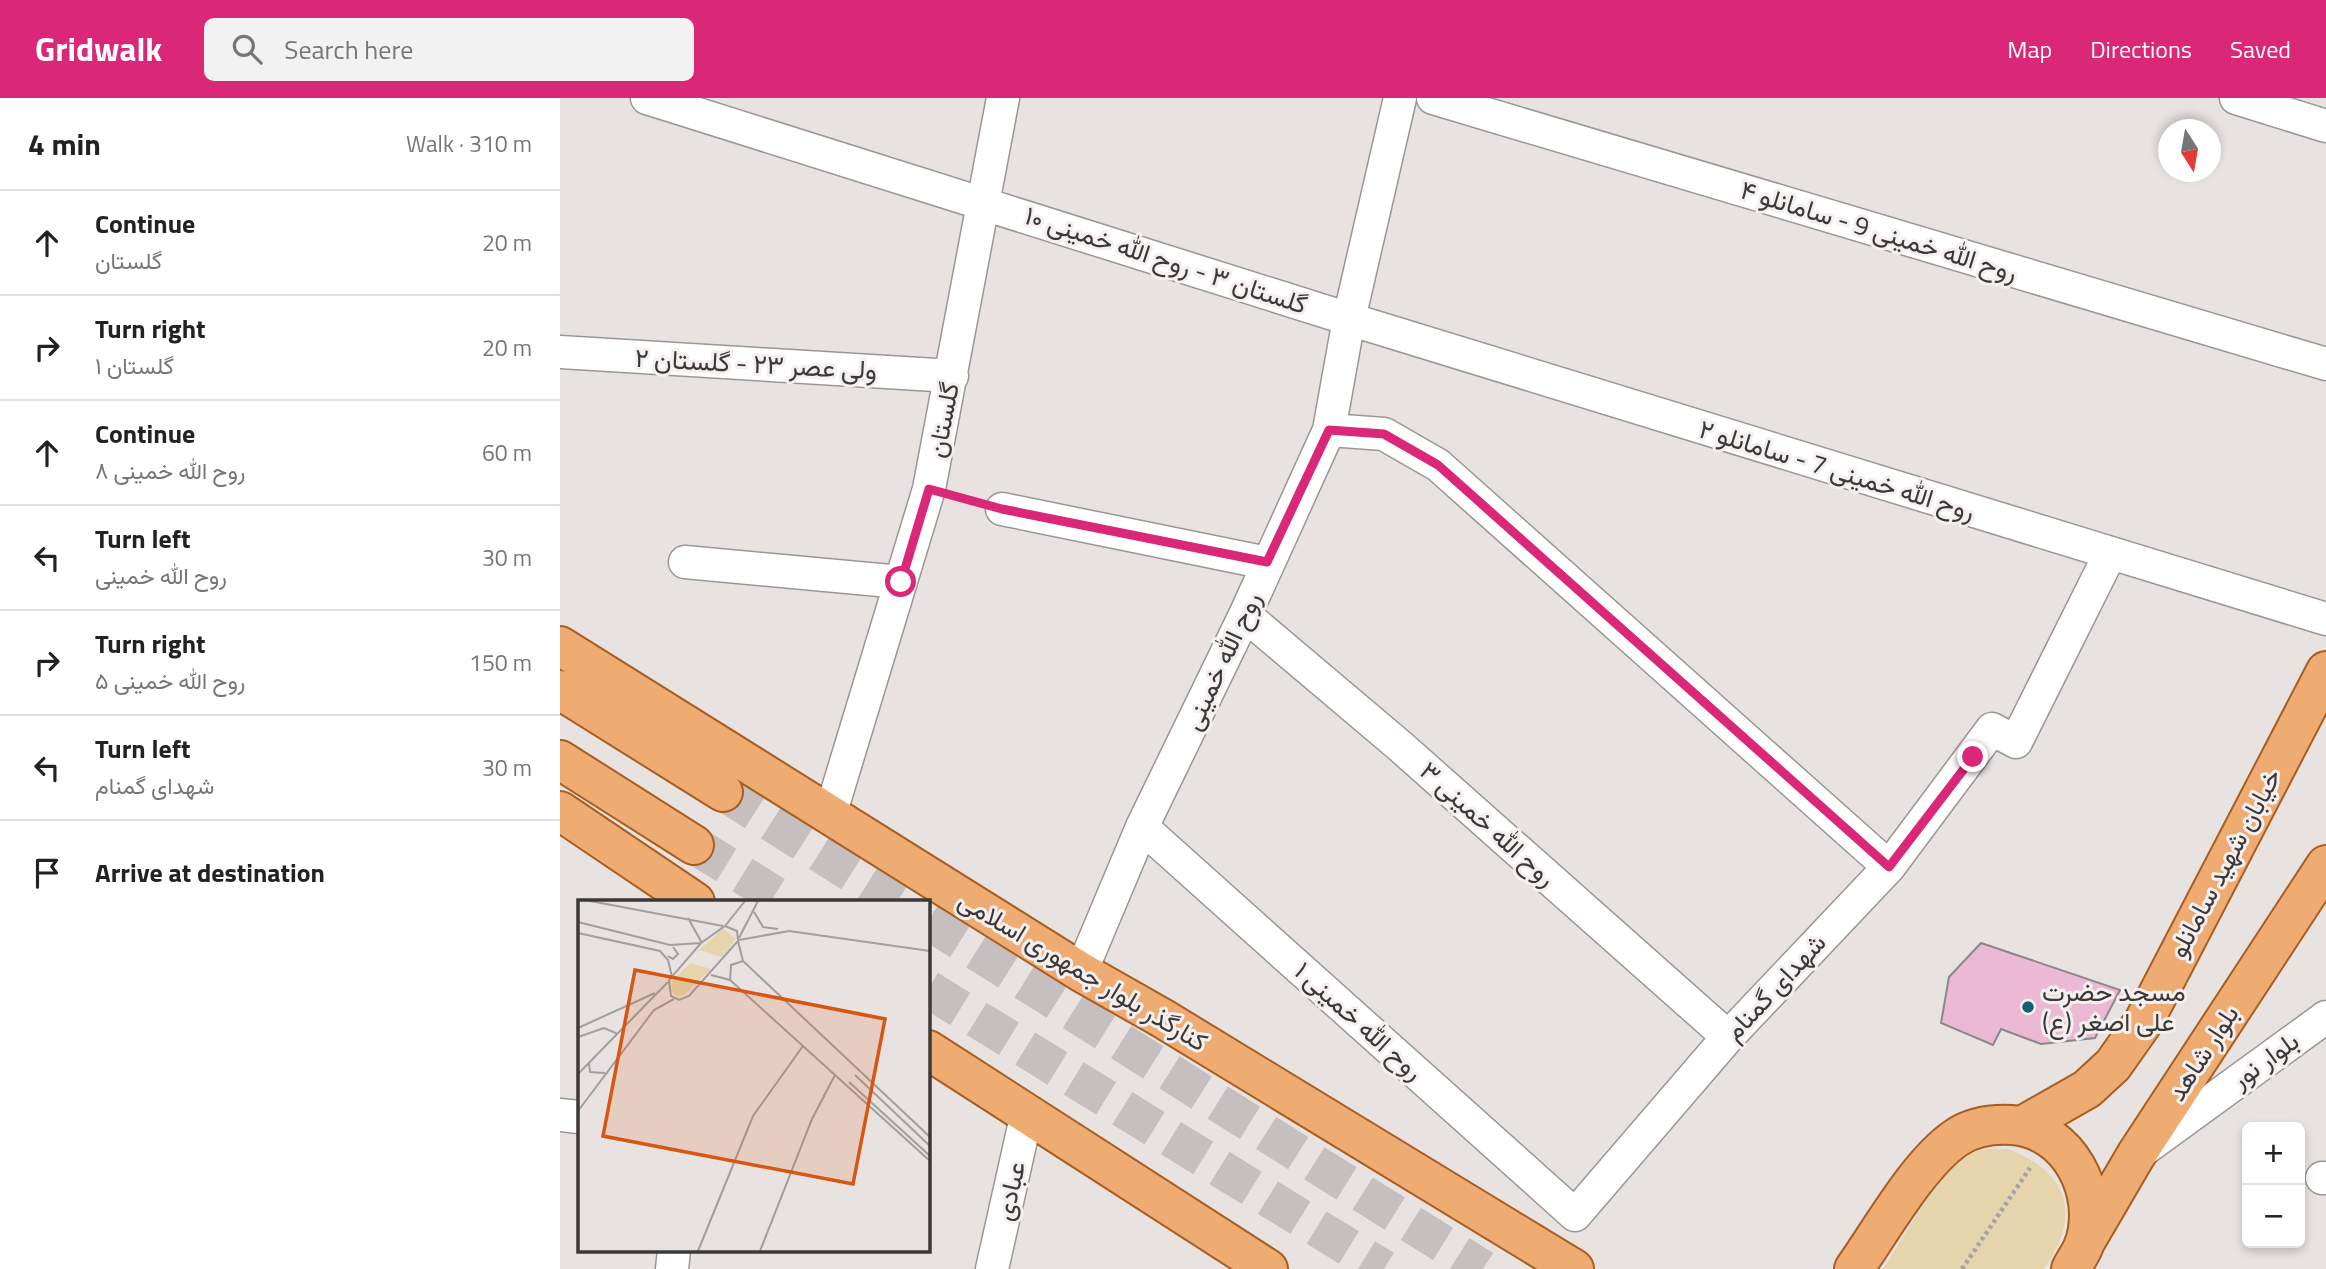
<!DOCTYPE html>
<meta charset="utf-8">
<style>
:root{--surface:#fff;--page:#f2f2f2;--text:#222;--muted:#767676;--line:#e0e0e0;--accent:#db2777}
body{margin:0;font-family:"Titillium Web",Vazirmatn,sans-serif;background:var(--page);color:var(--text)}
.controls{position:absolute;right:21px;bottom:21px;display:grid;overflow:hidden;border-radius:10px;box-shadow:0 4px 10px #0003}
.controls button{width:63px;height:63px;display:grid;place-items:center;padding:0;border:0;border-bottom:2px solid var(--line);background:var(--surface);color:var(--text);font:35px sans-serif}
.compass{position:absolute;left:1598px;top:21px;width:63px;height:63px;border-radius:50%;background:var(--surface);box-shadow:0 4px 10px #0003;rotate:169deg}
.stop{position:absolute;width:21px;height:21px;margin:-16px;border:5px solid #db2777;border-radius:50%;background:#fff}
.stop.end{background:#db2777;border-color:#fff;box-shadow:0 2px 7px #0008}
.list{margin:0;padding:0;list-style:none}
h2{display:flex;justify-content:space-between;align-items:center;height:91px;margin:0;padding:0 28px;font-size:30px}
h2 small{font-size:23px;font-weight:400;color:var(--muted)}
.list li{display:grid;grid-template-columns:46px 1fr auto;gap:21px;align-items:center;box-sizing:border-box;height:105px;padding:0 28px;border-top:2px solid var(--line)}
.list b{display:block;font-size:26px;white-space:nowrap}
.list p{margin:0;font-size:23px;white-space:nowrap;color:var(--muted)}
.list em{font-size:23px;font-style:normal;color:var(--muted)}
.icon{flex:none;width:38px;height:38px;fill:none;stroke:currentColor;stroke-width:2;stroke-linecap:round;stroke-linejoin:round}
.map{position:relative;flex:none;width:1766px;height:1171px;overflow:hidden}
header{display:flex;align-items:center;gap:42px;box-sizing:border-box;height:98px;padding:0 35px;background:var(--accent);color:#fff}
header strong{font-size:33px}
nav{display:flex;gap:38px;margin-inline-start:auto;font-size:24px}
.search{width:490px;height:63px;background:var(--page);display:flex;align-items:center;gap:18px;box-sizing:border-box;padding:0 24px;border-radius:10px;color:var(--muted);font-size:26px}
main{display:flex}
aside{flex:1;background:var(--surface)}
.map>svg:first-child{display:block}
.green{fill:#e6d4ac}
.building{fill:#ebb9d4;stroke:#8c8789;stroke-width:2}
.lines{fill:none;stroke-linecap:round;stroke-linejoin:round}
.major-tunnel{stroke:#c5c0bf;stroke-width:38;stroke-dasharray:38 19;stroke-linecap:butt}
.minor-casing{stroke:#9b9696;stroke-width:35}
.major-casing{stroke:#a85e21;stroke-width:42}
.path{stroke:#a7a3a2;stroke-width:4.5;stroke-dasharray:3.5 3.5;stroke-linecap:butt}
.minor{stroke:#fff;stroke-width:32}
.major{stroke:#eeab72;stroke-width:38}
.route{stroke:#db2777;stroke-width:9}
.poi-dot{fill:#14606c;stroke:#f5efef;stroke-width:2.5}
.labels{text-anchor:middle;stroke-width:6;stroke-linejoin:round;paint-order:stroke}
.street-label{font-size:26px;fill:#3a3838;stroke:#f5efef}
.poi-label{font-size:26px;fill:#3a3838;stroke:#f5efef;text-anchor:start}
.inset-road{fill:none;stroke:#a29e9d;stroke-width:2}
.view{fill:#d75610;fill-opacity:0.15;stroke:#d75610;stroke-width:3.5}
.inset-edge{fill:none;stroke:#3a3838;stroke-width:3.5}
</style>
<header>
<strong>Gridwalk</strong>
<div class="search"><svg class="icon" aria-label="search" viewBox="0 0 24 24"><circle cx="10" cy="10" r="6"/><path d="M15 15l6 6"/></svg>Search here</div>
<nav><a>Map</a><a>Directions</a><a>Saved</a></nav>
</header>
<main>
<aside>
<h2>4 min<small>Walk · 310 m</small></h2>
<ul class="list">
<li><svg class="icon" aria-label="ahead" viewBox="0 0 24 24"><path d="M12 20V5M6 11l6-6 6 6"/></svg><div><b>Continue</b><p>گلستان</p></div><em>20 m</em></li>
<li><svg class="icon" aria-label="right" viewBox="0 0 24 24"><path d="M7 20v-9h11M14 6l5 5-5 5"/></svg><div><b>Turn right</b><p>گلستان ۱</p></div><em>20 m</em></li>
<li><svg class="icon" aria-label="ahead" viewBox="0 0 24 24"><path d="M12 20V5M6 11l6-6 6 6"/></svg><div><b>Continue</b><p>روح الله خمینی ۸</p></div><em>60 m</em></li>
<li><svg class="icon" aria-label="left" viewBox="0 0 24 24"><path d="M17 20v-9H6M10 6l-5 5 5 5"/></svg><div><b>Turn left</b><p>روح الله خمینی</p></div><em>30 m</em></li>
<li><svg class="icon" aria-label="right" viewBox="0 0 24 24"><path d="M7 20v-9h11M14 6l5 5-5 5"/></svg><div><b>Turn right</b><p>روح الله خمینی ۵</p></div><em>150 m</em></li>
<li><svg class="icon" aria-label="left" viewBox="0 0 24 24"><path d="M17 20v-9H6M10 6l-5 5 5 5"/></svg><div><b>Turn left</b><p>شهدای گمنام</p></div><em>30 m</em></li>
<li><svg class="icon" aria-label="arrive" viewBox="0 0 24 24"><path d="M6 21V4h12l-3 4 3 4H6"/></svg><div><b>Arrive at destination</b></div></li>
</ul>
</aside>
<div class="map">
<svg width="1766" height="1171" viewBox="0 0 1766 1171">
<rect width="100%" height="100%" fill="#e8e2e1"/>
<!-- green -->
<path class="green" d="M 1448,1051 C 1509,1075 1522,1116 1484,1171 L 1323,1171 C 1345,1139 1382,1064 1420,1052 C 1428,1050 1439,1051 1448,1051 Z"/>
<!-- building -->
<path class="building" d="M 1421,845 L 1560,892 L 1535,940 L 1481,946 L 1441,931 L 1433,947 L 1381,925 L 1389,879 Z"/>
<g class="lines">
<!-- major-tunnel -->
<path class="major-tunnel" d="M 163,694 L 337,804
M 134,747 L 226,804
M 368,823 L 923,1171
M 368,891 L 824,1171"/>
<!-- minor casing -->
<g class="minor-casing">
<path id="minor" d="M 87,0 L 789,221 L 1766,521
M 873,0 L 1766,266
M 1676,0 L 1766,28
M 0,254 L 392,278
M 769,332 L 824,336 L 878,367 L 1329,769
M 442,411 L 707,465
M 125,464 L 341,484
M 685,517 L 840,648 L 1168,939
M 270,717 L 369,391 L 443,0
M 582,729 L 1015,1117 L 1168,939 L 1329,769 L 1432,631 L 1456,644 L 1550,456
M 521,874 L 582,729 L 685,517 L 769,332 L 789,221 L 840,0
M 0,1017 L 19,1019
M 1586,1050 L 1766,919
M 1762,1080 L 1766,1080
M 112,1171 L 114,1152
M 432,1171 L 467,1015"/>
</g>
<!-- major casing -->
<g class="major-casing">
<path id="major" d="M 0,548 L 521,874 L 602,920 L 1014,1171
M 0,592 L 163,694
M 0,662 L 134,747
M 0,713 L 135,804
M 368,952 L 708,1171
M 1462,1028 L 1527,991 L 1553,967 L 1584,923 L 1766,573
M 1524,1146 L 1576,1057 L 1766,767
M 1294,1171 C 1321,1133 1358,1066 1396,1040 C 1413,1028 1432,1026 1452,1027 C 1509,1031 1542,1095 1524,1147 C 1521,1155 1515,1163 1511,1171"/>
</g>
<!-- path -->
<path class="path" d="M 1402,1171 L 1470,1070"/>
<!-- minor -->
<use href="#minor" class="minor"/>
<!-- major -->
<use href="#major" class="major"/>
</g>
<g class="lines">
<!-- route -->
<path class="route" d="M 341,484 L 369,391 L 442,411 L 707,464 L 769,332 L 824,336 L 878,367 L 1329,769 L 1413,659"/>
</g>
<!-- markers -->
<circle class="poi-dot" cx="1468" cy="909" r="7"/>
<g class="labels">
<!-- street labels -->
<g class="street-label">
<text transform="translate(1319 133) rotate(17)" y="9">روح الله خمینی 9 - سامانلو ۴</text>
<text transform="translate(606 162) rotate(18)" y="9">گلستان ۳ - روح الله خمینی ۱۰</text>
<text transform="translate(196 266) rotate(3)" y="9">ولی عصر ۲۳ - گلستان ۲</text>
<text transform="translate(383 322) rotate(-79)" y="9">گلستان</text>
<text transform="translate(1277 372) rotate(17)" y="9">روح الله خمینی 7 - سامانلو ۲</text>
<text transform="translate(662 563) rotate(-65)" y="9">روح الله خمینی</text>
<text transform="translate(928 726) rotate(42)" y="9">روح الله خمینی ۳</text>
<text transform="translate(1665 765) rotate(-62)" y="9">خیابان شهید سامانلو</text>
<text transform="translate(523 873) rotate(31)" y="9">کنارگذر بلوار جمهوری اسلامی</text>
<text transform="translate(1215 889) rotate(-47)" y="9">شهدای گمنام</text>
<text transform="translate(799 923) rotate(42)" y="9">روح الله خمینی ۱</text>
<text transform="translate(1643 955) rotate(-57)" y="9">بلوار شاهد</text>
<text transform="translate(1705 962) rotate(-36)" y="9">بلوار نور</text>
<text transform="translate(450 1093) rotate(-77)" y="9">عبادی</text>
</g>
<!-- poi labels -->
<g class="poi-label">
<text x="1482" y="903">مسجد حضرت<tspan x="1482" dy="30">علی اصغر (ع)</tspan></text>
</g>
</g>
<!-- overview -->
<g transform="translate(18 802)">
<rect width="352" height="352" fill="#e8e2e1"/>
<path d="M 145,29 L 158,39 L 144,57 L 121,50 ZM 112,63 L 133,69 L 106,95 L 99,96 L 94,92 L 94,81 Z" fill="#e6d4ac"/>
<path class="inset-road" d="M 12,1 L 145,26M 176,12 L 185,27 L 200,29M 110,18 L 124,43M 0,22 L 92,45 L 123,43M 147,26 L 159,31 L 160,41 L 111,96 L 101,100 L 93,96 L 91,80 L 123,43 ZM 147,26 L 167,1M 0,33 L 82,51 L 90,60 L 94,77M 161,38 L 180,1M 161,40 L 211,31 L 352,51M 160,41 L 165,61 L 352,237M 90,56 L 95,59 L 100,54 L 95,47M 133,75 L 152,80 L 352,261M 152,80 L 153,65 L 165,61M 0,128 L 77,93M 0,137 L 26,128 L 40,134M 11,163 L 12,172 L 27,173M 0,174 L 90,82M 277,175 L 352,246M 271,182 L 352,256M 0,211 L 76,110 L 96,99M 120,351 L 175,216 L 225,146M 182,351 L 234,219 L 257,175"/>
<path class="view" d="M 57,70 L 307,119 L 275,284 L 25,236 Z"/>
<rect width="352" height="352" class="inset-edge"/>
</g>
</svg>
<div class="controls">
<button>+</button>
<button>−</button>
</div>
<svg class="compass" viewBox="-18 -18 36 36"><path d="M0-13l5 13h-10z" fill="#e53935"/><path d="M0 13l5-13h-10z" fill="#767676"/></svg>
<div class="stop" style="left:341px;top:484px"></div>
<div class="stop end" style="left:1413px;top:659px"></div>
</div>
</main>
